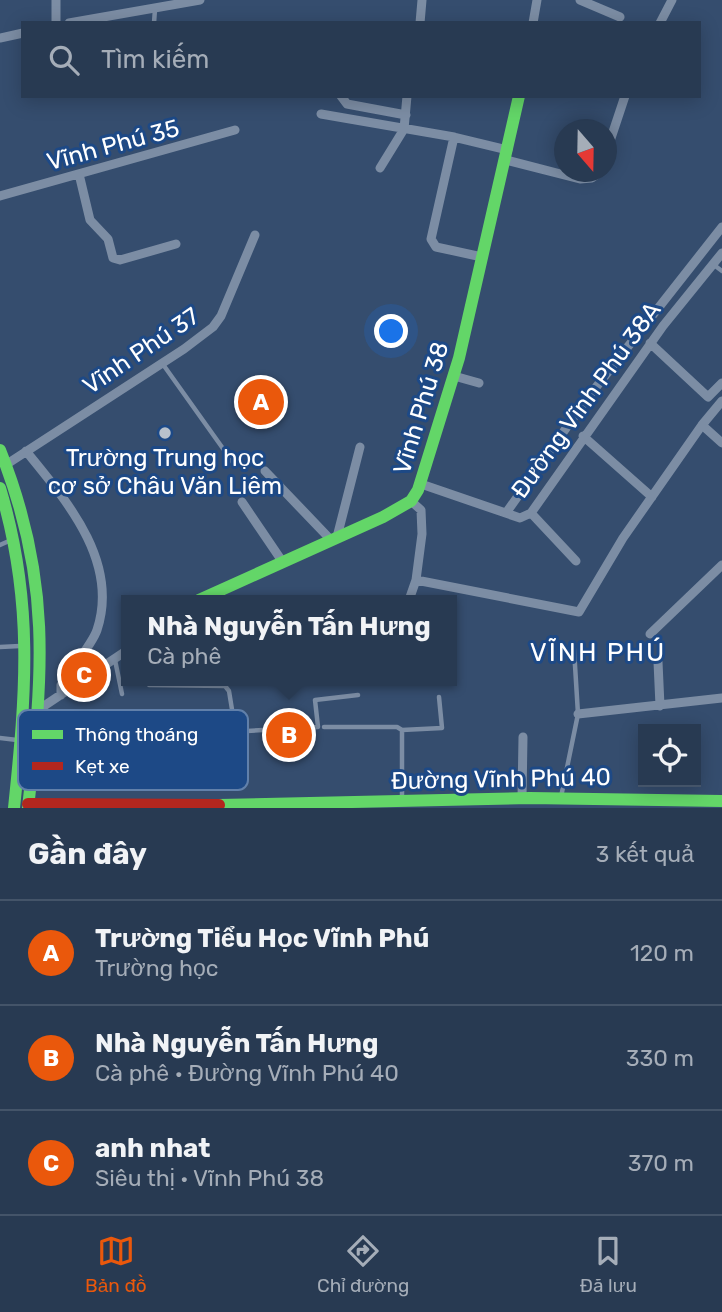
<!DOCTYPE html>
<html lang="vi">
<meta charset="utf-8">
<style>
:root{--surface:#283a52;--page:#304159;--text:#f1f3f6;--muted:#a5adb8;--line:#445469;--accent:#ea580c}
body{margin:0;font-family:Rubik,sans-serif;background:var(--page);color:var(--text)}
.controls{position:absolute;right:21px;bottom:21px;display:grid;overflow:hidden;border-radius:0px;box-shadow:0 4px 18px #0003}
.controls button{width:63px;height:63px;display:grid;place-items:center;padding:0;border:0;border-bottom:2px solid var(--line);background:var(--surface);color:var(--text);font:35px sans-serif}
.compass{position:absolute;left:554px;top:119px;width:63px;height:63px;border-radius:50%;background:var(--surface);box-shadow:0 4px 18px #0003;rotate:160deg}
.you{position:absolute;left:392px;top:332px;width:24px;height:24px;margin:-18px;border:5px solid #fff;border-radius:50%;background:#1a73e8;box-shadow:0 0 0 10px #1a73e833}
.badge{display:grid;place-items:center;width:46px;height:46px;border-radius:50%;background:var(--accent);color:#fff;font-size:23px;font-weight:700}
.pin{position:absolute;translate:-50% -50%;border:4px solid #fff;box-shadow:0 2px 7px #0006}
.popup{position:absolute;left:121px;top:595px;width:336px;height:91px;box-sizing:border-box;display:grid;place-content:center;border-radius:0px;background:var(--surface);filter:drop-shadow(0 2px 5px #0005);font-size:23px;white-space:nowrap;color:var(--muted)}
.popup b{font-size:26px;color:var(--text)}
.popup::after{content:'';position:absolute;left:50%;top:100%;margin-left:-14px;border:14px solid transparent;border-top-color:var(--surface)}
.list{margin:0;padding:0;list-style:none}
h2{display:flex;justify-content:space-between;align-items:center;height:91px;margin:0;padding:0 28px;font-size:30px}
h2 small{font-size:23px;font-weight:400;color:var(--muted)}
.list li{display:grid;grid-template-columns:46px 1fr auto;gap:21px;align-items:center;box-sizing:border-box;height:105px;padding:0 28px;border-top:2px solid var(--line)}
.list b{display:block;font-size:26px;white-space:nowrap}
.list p{margin:0;font-size:23px;white-space:nowrap;color:var(--muted)}
.list em{font-size:23px;font-style:normal;color:var(--muted)}
.icon{flex:none;width:38px;height:38px;fill:none;stroke:currentColor;stroke-width:2;stroke-linecap:round;stroke-linejoin:round}
.map{position:relative;flex:none;width:722px;height:808px;overflow:hidden}
.search{position:absolute;background:var(--surface);box-shadow:0 4px 18px #0003;left:21px;right:21px;top:21px;height:77px;display:flex;align-items:center;gap:18px;box-sizing:border-box;padding:0 24px;border-radius:0px;color:var(--muted);font-size:26px}
.sheet{height:406px;background:var(--surface)}
nav{display:flex;justify-content:space-around;align-items:center;box-sizing:border-box;height:98px;border-top:2px solid var(--line);background:var(--surface);font-size:19px;color:var(--muted)}
nav a{display:grid;justify-items:center;gap:4px}
nav .on{color:var(--accent)}
.map>svg:first-child{display:block}
.lines{fill:none;stroke-linecap:round;stroke-linejoin:round}
.lane{stroke:#7c8da4;stroke-width:4.5}
.street{stroke:#7c8da4;stroke-width:9}
.fast{stroke:#63d668;stroke-width:12}
.jam{stroke:#b3261e;stroke-width:12}
.poi-dot{fill:#b8c1cc;stroke:#1d4986;stroke-width:2.5}
.labels{text-anchor:middle;stroke-width:6;stroke-linejoin:round;paint-order:stroke}
.street-label{font-size:24px;fill:#fff;stroke:#1d4986}
.poi-label{font-size:24px;fill:#fff;stroke:#1d4986}
.neighbourhood-label{font-size:26px;letter-spacing:2px;fill:#fff;stroke:#1d4986}
.key{fill:#1d4986;stroke:#6180aa;stroke-width:2}
.key-label{font-size:19px;fill:#fff}
</style>
<div class="map">
<svg width="722" height="808" viewBox="0 0 722 808">
<rect width="100%" height="100%" fill="#354d6e"/>
<g class="lines">
<!-- lane -->
<path class="lane" d="M 154,23 L 155,9
M 714,265 L 722,271
M 162,363 L 234,464
M 0,545 L 9,541
M 0,647 L 20,646
M 115,660 L 122,694
M 146,681 L 149,685 L 225,686 L 229,691 L 235,728 L 247,731 L 318,727 L 315,700 L 358,695
M 324,727 L 397,727 L 402,730 L 402,799
M 402,730 L 442,728 L 439,697
M 0,738 L 17,740
M 561,797 L 578,714 L 574,649"/>
<!-- street -->
<path class="street" d="M 580,0 L 620,17
M 56,23 L 56,0
M 69,23 L 200,0
M 420,23 L 422,0
M 533,23 L 537,0
M 660,23 L 672,0
M 0,38 L 23,33
M 341,96 L 347,104 L 406,115
M 321,114 L 454,137 L 431,239 L 436,247 L 482,257
M 454,137 L 508,150
M 606,153 L 625,96
M 506,160 L 580,179 L 592,178 L 600,172
M 380,168 L 404,129 L 407,96
M 79,174 L 90,220 L 108,239 L 113,258 L 120,260 L 176,244
M 0,196 L 235,130
M 650,343 L 708,397 L 722,383
M 454,376 L 479,383
M 722,401 L 702,425 L 722,443
M 583,436 L 652,497
M 26,451 C 65,499 120,561 97,630 C 92,645 70,670 61,685 L 61,695
M 7,464 L 184,349 L 213,327 L 221,316 L 255,235
M 265,471 L 331,540
M 421,484 L 520,518 L 531,513 L 663,326 L 722,253
M 411,501 L 421,510 L 422,534 L 416,580 L 579,612 L 623,538 L 702,425
M 242,502 L 282,561
M 506,513 L 586,400 L 722,227
M 531,513 L 576,561
M 337,537 L 360,447
M 409,600 L 416,580
M 650,634 L 722,565
M 658,662 L 660,706
M 38,710 L 126,651
M 578,714 L 722,698
M 522,798 L 523,737"/>
<!-- fast -->
<path class="fast" d="M 0,450 C 52,580 43,673 28,808
M 0,488 C 34,601 26,693 14,808
M 199,600 L 383,517 L 411,501 L 418,490 L 459,358 L 519,96
M 219,805 L 530,798 L 722,801"/>
<!-- jam -->
<path class="jam" d="M 28,804 L 219,805"/>
</g>
<!-- markers -->
<circle class="poi-dot" cx="165" cy="433" r="7"/>
<g class="labels">
<!-- street labels -->
<g class="street-label">
<text transform="translate(113 145) rotate(-15)" y="8">Vĩnh Phú 35</text>
<text transform="translate(141 351) rotate(-34)" y="8">Vĩnh Phú 37</text>
<text transform="translate(586 400) rotate(-54)" y="8">Đường Vĩnh Phú 38A</text>
<text transform="translate(421 408) rotate(-73)" y="8">Vĩnh Phú 38</text>
<text transform="translate(501 779) rotate(-1)" y="8">Đường Vĩnh Phú 40</text>
</g>
<!-- poi labels -->
<g class="poi-label">
<text x="165" y="466">Trường Trung học<tspan x="165" dy="28">cơ sở Châu Văn Liêm</tspan></text>
</g>
<!-- neighbourhood labels -->
<g class="neighbourhood-label">
<text x="598" y="661">VĨNH PHÚ</text>
</g>
</g>
<!-- legend -->
<rect x="18" y="710" width="230" height="80" rx="10" class="key"/>
<rect x="32" y="730" width="31" height="9" fill="#63d668"/>
<rect x="32" y="762" width="31" height="8" fill="#b3261e"/>
<g class="key-label">
<text x="75" y="741">Thông thoáng</text>
<text x="75" y="773">Kẹt xe</text>
</g>
</svg>
<div class="controls">
<button><svg class="icon" aria-label="locate" viewBox="0 0 24 24"><circle cx="12" cy="12" r="6"/><path d="M12 2v4M12 18v4M2 12h4M18 12h4"/></svg></button>
</div>
<svg class="compass" viewBox="-18 -18 36 36"><path d="M0-13l5 13h-10z" fill="#e53935"/><path d="M0 13l5-13h-10z" fill="#a5adb8"/></svg>
<div class="you"></div>
<div class="pin badge" style="left:261px;top:402px">A</div>
<div class="pin badge" style="left:289px;top:735px">B</div>
<div class="popup"><b>Nhà Nguyễn Tấn Hưng</b>Cà phê</div>
<div class="pin badge" style="left:84px;top:675px">C</div>
<div class="search"><svg class="icon" aria-label="search" viewBox="0 0 24 24"><circle cx="10" cy="10" r="6"/><path d="M15 15l6 6"/></svg>Tìm kiếm</div>
</div>
<section class="sheet">
<h2>Gần đây<small>3 kết quả</small></h2>
<ul class="list">
<li><span class="badge">A</span><div><b>Trường Tiểu Học Vĩnh Phú</b><p>Trường học</p></div><em>120 m</em></li>
<li><span class="badge">B</span><div><b>Nhà Nguyễn Tấn Hưng</b><p>Cà phê · Đường Vĩnh Phú 40</p></div><em>330 m</em></li>
<li><span class="badge">C</span><div><b>anh nhat</b><p>Siêu thị · Vĩnh Phú 38</p></div><em>370 m</em></li>
</ul>
</section>
<nav>
<a class="on"><svg class="icon" aria-label="map" viewBox="0 0 24 24"><path d="M3 6l6-2 6 2 6-2v14l-6 2-6-2-6 2zM9 4v14M15 6v14"/></svg>Bản đồ</a>
<a><svg class="icon" aria-label="directions" viewBox="0 0 24 24"><path d="M12 3l9 9-9 9-9-9zM9 14v-3h6M13 9l2 2-2 2"/></svg>Chỉ đường</a>
<a><svg class="icon" aria-label="saved" viewBox="0 0 24 24"><path d="M7 4h10v16l-5-4-5 4z"/></svg>Đã lưu</a>
</nav>
